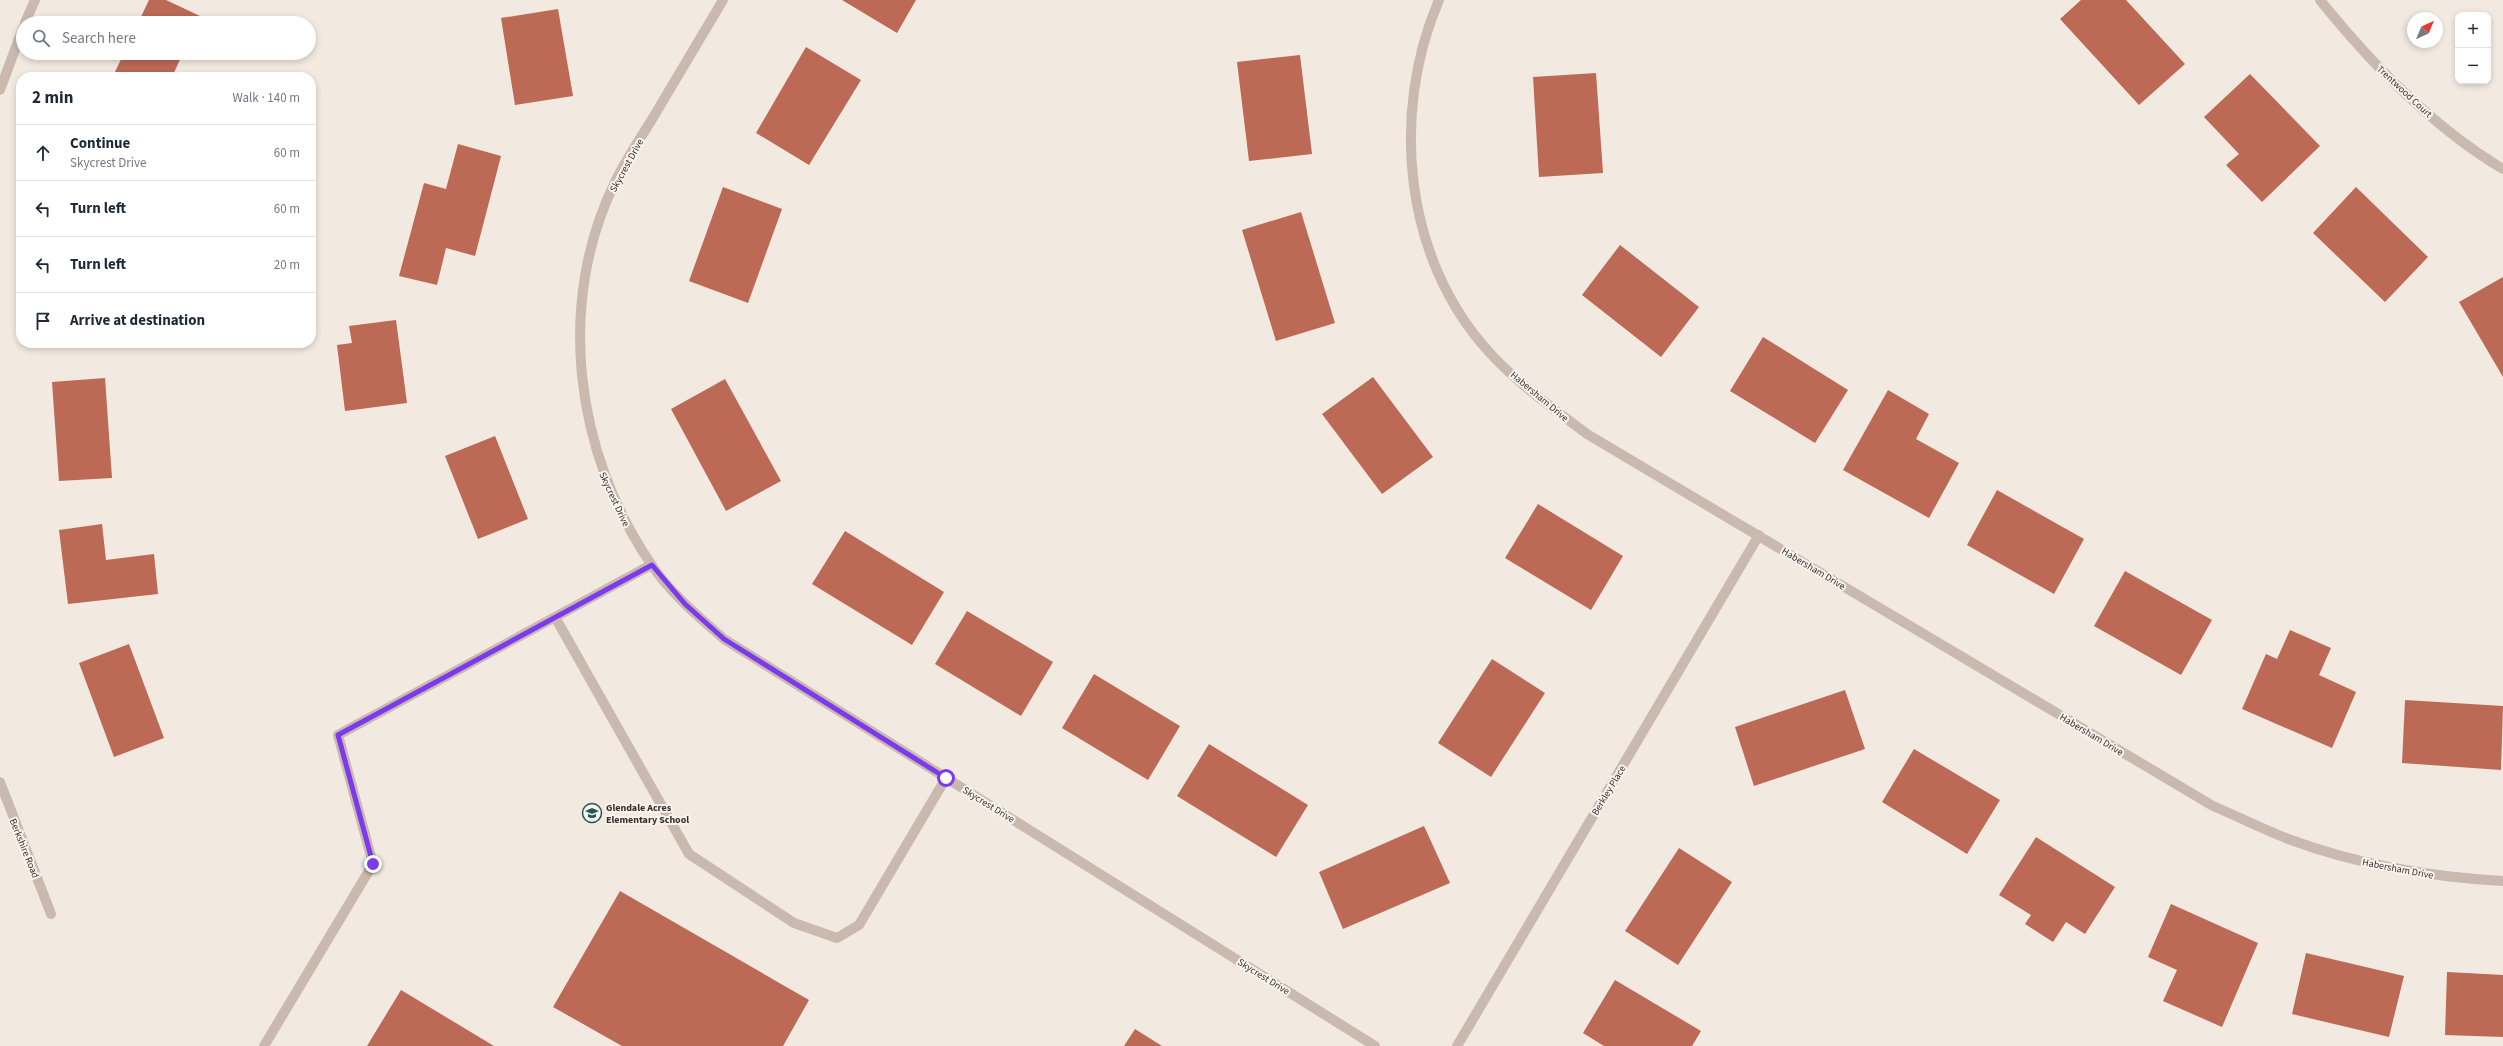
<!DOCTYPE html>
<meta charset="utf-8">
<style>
:root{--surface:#fff;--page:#f2f2f3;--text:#1f2937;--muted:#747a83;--line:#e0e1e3}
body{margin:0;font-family:"Source Sans 3",sans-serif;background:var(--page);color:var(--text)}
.controls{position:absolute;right:12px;top:12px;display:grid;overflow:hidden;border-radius:8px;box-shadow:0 2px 6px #0003}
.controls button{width:36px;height:36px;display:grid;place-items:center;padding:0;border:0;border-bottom:1px solid var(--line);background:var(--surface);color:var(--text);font:20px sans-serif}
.compass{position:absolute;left:2407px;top:12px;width:36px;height:36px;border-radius:50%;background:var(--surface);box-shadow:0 2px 6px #0003;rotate:44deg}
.stop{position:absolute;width:12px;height:12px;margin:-9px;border:3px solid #7c3aed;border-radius:50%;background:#fff}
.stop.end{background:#7c3aed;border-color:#fff;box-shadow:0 1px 4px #0008}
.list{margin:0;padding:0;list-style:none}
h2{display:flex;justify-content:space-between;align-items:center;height:52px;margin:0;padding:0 16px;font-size:17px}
h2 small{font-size:13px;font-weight:400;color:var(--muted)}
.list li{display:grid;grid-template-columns:26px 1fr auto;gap:12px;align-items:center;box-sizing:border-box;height:56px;padding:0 16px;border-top:1px solid var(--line)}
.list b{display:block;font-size:15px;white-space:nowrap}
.list p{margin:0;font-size:13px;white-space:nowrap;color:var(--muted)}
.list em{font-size:13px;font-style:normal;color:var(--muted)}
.icon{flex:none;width:22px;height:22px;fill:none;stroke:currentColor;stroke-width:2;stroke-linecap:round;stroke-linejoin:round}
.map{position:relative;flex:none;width:2503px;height:1046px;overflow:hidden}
.search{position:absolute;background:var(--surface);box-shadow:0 2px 6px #0003;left:16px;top:16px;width:300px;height:44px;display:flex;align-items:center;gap:10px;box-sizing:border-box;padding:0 14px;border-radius:22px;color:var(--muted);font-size:15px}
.panel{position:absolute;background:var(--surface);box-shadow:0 2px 6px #0003;left:16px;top:72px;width:300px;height:276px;border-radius:16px}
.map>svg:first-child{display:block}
.building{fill:#bc6955}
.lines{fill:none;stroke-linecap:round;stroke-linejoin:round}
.lane{stroke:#c9b9ae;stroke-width:10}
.street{stroke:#c9b9ae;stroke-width:10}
.route{stroke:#7c3aed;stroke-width:5}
.labels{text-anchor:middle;stroke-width:4;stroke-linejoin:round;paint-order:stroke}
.street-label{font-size:10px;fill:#382f2b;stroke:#f9f3ed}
.poi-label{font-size:10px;font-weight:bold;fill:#382f2b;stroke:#f9f3ed;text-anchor:start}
</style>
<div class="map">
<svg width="2503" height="1046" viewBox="0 0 2503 1046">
<rect width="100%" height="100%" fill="#f2e9e1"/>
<!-- building -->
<path class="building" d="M 149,0 L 166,0 L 200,16 L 197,23 L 138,23 Z
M 842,0 L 916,0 L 897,33 Z
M 2081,0 L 2126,0 L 2185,64 L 2139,105 L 2060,19 Z
M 558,9 L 573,96 L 515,105 L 501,18 Z
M 806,47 L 861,80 L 809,165 L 756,133 Z
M 124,53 L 183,53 L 172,77 L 121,77 L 114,74 Z
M 1300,55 L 1312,154 L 1249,161 L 1237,62 Z
M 1596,73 L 1603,173 L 1539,177 L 1533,77 Z
M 2250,74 L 2320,146 L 2262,202 L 2226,165 L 2239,154 L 2204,117 Z
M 458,144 L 501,156 L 475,256 L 446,248 L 437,285 L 399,276 L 424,183 L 446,189 Z
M 723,187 L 782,209 L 748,303 L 689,281 Z
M 2356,187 L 2428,257 L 2385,302 L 2313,233 Z
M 1301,212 L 1335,323 L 1276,341 L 1242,230 Z
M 1620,245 L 1699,307 L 1661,357 L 1582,295 Z
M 2503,277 L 2503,377 L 2459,302 Z
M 396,320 L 407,403 L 345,411 L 337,345 L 352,343 L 349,326 Z
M 1763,337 L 1848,390 L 1815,443 L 1730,391 Z
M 1373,377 L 1433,457 L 1382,494 L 1322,414 Z
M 105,378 L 112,478 L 59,481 L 52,382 Z
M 725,379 L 781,481 L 726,511 L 671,409 Z
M 1888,390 L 1929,414 L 1916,439 L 1959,463 L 1929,518 L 1843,470 Z
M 495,436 L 528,519 L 478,539 L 445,456 Z
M 1997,490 L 2084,539 L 2054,594 L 1967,545 Z
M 1538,504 L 1623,556 L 1591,610 L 1505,558 Z
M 102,524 L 106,560 L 154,554 L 158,594 L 68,604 L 59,530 Z
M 845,531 L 944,592 L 912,645 L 812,584 Z
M 2125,571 L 2212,620 L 2181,675 L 2094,626 Z
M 967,611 L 1053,662 L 1021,716 L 935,664 Z
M 2290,630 L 2331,648 L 2319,675 L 2356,692 L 2332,748 L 2242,709 L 2266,654 L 2277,659 Z
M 129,644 L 164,738 L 114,757 L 79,663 Z
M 1492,659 L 1545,693 L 1491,777 L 1438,743 Z
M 1094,674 L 1180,726 L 1148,780 L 1062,728 Z
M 1845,690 L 1865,749 L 1754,786 L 1735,727 Z
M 2405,700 L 2503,706 L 2501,770 L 2402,763 Z
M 1209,744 L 1308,805 L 1276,857 L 1177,796 Z
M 1914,749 L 2000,800 L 1967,854 L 1882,802 Z
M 1424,826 L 1450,883 L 1343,929 L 1319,872 Z
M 2036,837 L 2115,887 L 2085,934 L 2066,922 L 2053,942 L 2025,924 L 2031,915 L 1999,895 Z
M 1679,848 L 1732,882 L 1678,965 L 1625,931 Z
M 620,891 L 809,1000 L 783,1046 L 622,1046 L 553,1007 Z
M 2171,904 L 2258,943 L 2222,1027 L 2163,1001 L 2177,970 L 2148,957 Z
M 2306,953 L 2404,976 L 2389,1037 L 2292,1014 Z
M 2447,972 L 2503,975 L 2503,1037 L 2445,1035 Z
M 1615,980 L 1701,1031 L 1692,1046 L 1604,1046 L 1583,1033 Z
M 401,990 L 494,1046 L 367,1046 Z
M 1135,1029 L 1162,1046 L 1124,1046 Z"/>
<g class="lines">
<!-- lane -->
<path class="lane" d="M 555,617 L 689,854 L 794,923 L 837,938 L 859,925 L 946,778
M 264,1046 L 373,864 L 338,735 L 651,565"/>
<!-- street -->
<path class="street" d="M 723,0 C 699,40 675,81 651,121 C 639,140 626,160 616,180 C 555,303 575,453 651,564 C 670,593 698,616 724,639 L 1375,1046
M 1439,0 C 1390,114 1404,259 1489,352 C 1517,383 1554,409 1587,434 L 2213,806 C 2239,817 2264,830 2291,840 C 2359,865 2431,877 2503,881
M 2320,0 C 2370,62 2434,128 2503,169
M 25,23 L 35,0
M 0,90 L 23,28
M 0,782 L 51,914
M 1457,1046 L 1759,535"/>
</g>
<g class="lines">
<!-- route -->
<path class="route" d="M 373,864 L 338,735 L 652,565 L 685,604 L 724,639 L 946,778"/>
</g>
<!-- icons -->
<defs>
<g id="school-ring" transform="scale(1)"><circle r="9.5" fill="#f9f3ed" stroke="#245657" stroke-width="1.5"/><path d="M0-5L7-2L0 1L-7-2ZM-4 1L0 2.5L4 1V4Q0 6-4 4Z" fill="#245657"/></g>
</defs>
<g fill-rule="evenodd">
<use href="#school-ring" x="592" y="813"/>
</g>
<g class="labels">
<!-- street labels -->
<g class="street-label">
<text transform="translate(2405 91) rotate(43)" y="4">Trentwood Court</text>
<text transform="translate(626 165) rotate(-61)" y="4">Skycrest Drive</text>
<text transform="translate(1540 396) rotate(40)" y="4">Habersham Drive</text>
<text transform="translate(615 499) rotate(65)" y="4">Skycrest Drive</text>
<text transform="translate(1814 568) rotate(31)" y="4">Habersham Drive</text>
<text transform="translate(2092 734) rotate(31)" y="4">Habersham Drive</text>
<text transform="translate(1608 790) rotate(-59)" y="4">Berkley Place</text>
<text transform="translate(989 804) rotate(32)" y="4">Skycrest Drive</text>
<text transform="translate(25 848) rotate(68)" y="4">Berkshire Road</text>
<text transform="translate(2398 868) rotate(11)" y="4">Habersham Drive</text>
<text transform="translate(1264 976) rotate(32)" y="4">Skycrest Drive</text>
</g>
<!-- poi labels -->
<g class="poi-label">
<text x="606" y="811">Glendale Acres<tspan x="606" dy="12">Elementary School</tspan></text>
</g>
</g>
</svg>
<div class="controls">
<button>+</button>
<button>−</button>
</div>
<svg class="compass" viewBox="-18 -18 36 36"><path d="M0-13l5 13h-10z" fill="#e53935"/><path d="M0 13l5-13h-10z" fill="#747a83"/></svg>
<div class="stop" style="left:946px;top:778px"></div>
<div class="stop end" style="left:373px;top:864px"></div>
<div class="search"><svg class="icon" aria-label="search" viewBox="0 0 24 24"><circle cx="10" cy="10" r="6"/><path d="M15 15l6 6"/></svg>Search here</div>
<section class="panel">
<h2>2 min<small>Walk · 140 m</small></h2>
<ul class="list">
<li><svg class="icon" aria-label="ahead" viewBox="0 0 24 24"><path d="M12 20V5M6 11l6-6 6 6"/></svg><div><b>Continue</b><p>Skycrest Drive</p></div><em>60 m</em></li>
<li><svg class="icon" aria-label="left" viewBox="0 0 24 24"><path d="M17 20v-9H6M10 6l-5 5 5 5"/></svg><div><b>Turn left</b></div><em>60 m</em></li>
<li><svg class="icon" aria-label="left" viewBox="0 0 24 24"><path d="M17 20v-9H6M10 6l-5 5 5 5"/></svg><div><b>Turn left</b></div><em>20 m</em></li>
<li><svg class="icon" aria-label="arrive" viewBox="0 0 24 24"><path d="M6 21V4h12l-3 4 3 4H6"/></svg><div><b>Arrive at destination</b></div></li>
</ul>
</section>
</div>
